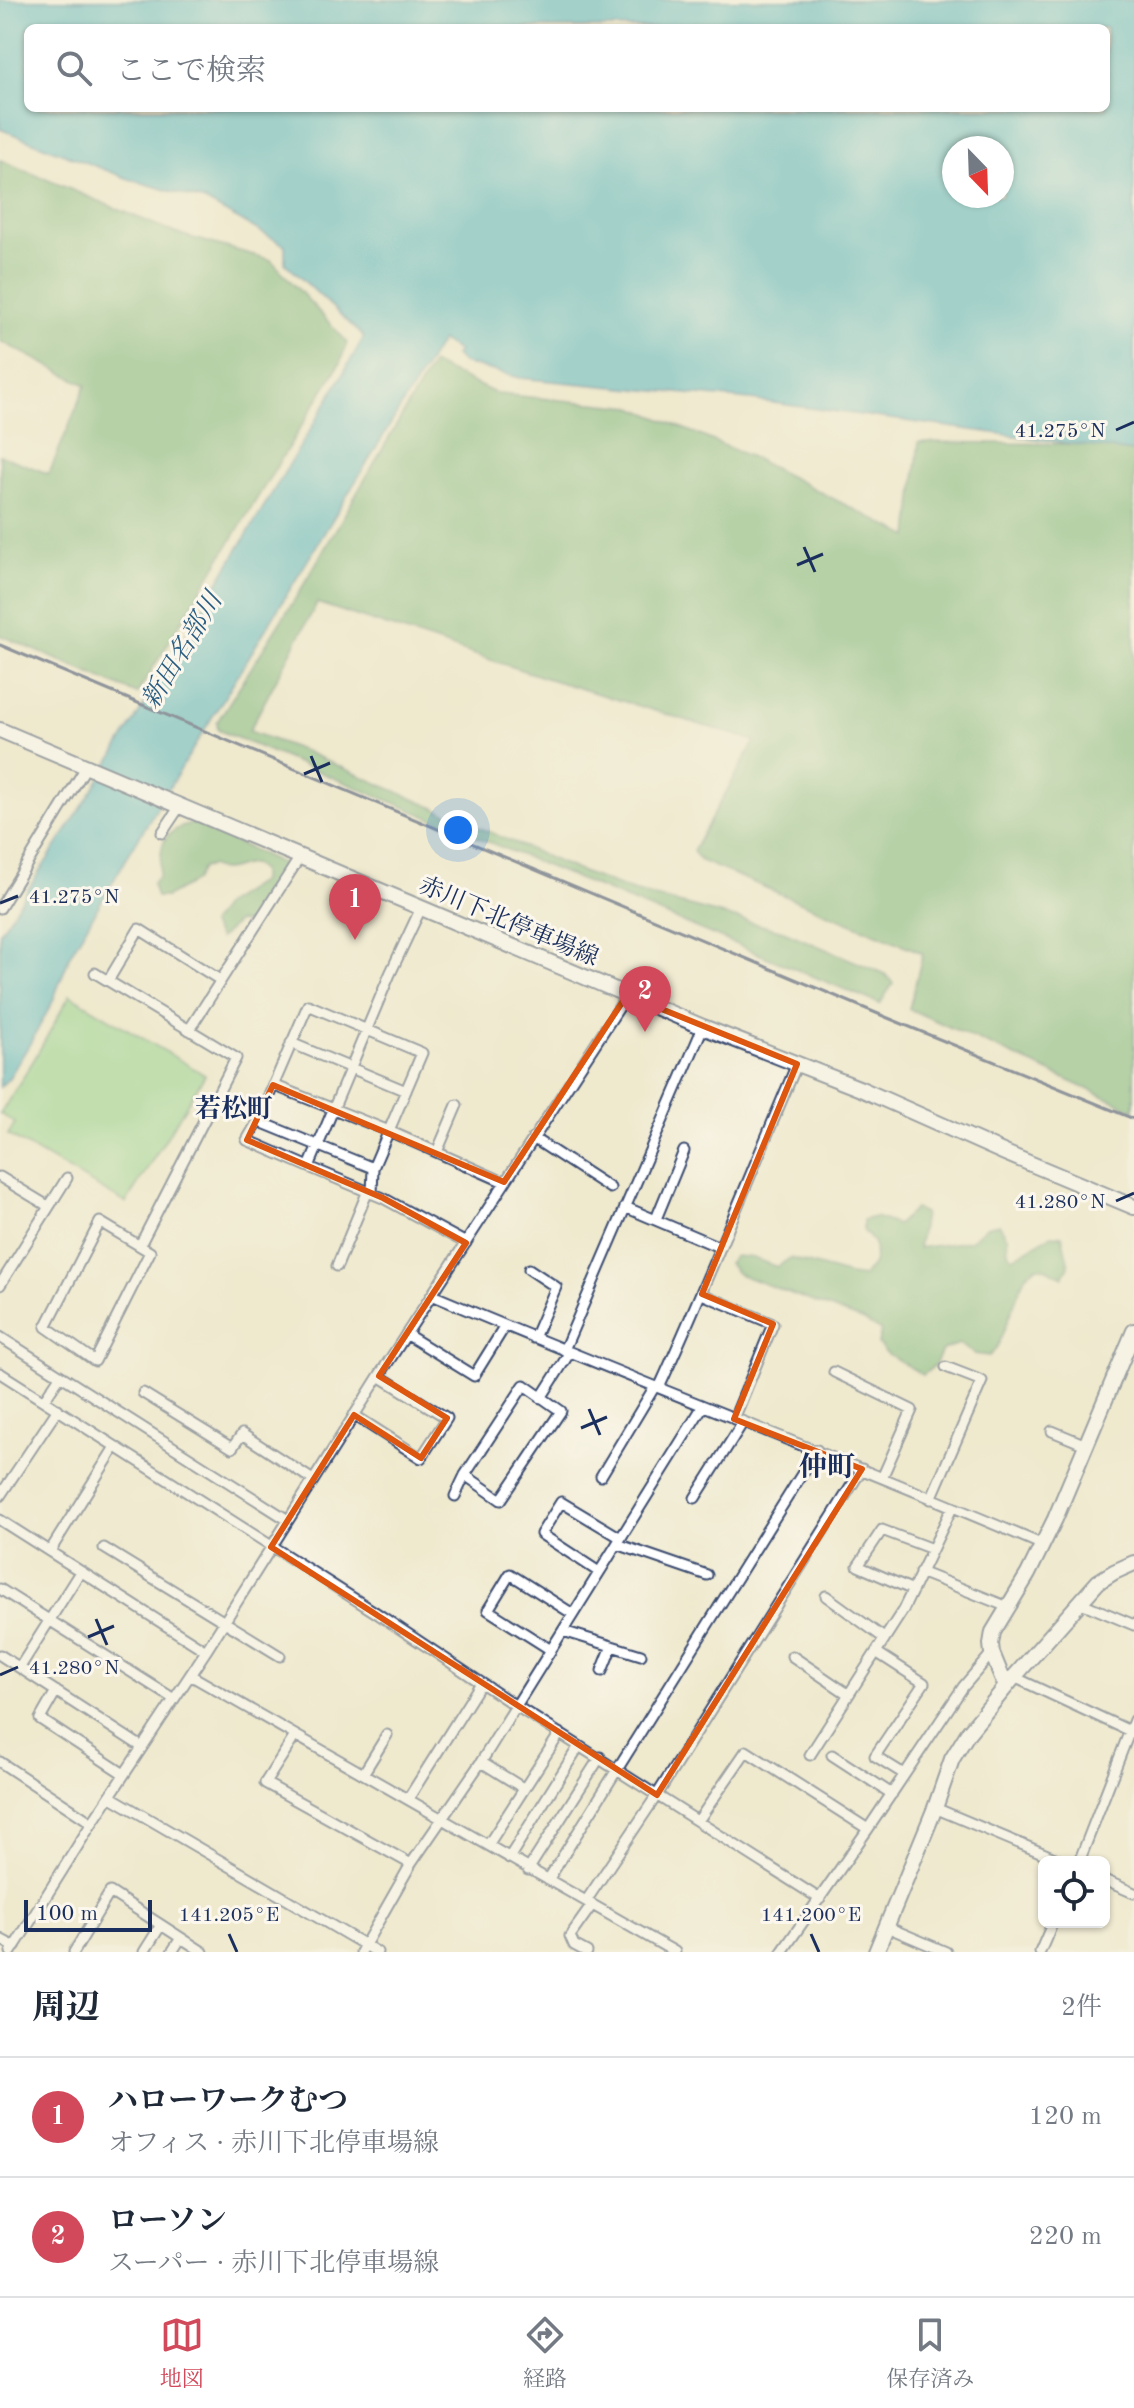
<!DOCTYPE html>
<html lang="ja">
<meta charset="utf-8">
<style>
:root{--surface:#fff;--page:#f6f6f7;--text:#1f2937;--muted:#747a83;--line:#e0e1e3;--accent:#d1495b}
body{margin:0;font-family:"Old Standard TT","Noto Serif JP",serif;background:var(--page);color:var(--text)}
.controls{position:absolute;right:24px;bottom:24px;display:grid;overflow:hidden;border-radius:12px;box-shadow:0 2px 6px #0004}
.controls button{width:72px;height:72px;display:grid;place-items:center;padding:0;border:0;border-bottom:2px solid var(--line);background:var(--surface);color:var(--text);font:40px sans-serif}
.compass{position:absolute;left:942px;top:136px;width:72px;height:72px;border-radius:50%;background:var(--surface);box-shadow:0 2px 6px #0004;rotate:157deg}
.scale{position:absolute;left:24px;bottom:20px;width:128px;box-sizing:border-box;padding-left:8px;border:4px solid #1b2f5e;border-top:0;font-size:22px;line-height:28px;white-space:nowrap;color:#1b2f5e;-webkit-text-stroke:6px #fbf7ec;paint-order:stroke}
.you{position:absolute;left:458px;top:830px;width:28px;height:28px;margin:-20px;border:6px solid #fff;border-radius:50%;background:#1a73e8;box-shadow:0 0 0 12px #1a73e833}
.badge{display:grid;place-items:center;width:52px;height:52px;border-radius:50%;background:var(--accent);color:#fff;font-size:26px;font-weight:700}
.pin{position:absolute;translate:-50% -66px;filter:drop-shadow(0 2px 4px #0008)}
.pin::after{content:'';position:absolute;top:42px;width:28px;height:24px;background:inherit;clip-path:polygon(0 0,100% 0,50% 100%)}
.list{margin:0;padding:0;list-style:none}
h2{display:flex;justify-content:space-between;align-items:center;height:104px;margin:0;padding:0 32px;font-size:34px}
h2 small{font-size:26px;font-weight:400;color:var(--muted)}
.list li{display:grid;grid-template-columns:52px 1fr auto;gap:24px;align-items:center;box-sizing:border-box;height:120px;padding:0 32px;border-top:2px solid var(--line)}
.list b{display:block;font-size:30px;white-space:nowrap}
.list p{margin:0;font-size:26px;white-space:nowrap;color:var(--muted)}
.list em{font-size:26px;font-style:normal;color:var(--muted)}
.icon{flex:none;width:44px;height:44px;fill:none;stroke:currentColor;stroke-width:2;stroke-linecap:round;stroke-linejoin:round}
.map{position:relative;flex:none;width:1134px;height:1952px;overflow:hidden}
.search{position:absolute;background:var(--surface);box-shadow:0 2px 6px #0004;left:24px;right:24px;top:24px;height:88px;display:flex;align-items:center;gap:20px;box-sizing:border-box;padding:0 28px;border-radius:12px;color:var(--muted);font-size:30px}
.sheet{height:344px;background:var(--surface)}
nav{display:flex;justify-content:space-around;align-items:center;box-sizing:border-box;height:112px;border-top:2px solid var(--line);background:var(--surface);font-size:22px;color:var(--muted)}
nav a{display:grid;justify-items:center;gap:4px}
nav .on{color:var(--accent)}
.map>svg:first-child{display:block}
.green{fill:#8cd18b;stroke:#548074;stroke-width:2}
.forest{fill:#71b377;stroke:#46716a;stroke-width:2}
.water{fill:#47b2c4;stroke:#317091;stroke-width:2;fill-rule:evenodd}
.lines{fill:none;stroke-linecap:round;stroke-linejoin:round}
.street-casing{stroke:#3b4b6f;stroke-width:13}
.secondary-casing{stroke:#3b4b6f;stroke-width:18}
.street{stroke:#fff;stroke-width:9}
.secondary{stroke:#fff;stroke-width:14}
.rail{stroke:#1b2f5e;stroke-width:3}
.marked{fill:none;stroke:#de5710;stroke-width:6;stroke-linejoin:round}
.ticks{fill:none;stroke:#1b2f5e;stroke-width:3}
.labels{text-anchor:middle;stroke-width:6;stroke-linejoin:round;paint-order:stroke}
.street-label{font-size:24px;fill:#1b2f5e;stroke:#fbf7ec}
.water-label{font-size:26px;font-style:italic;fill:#2a5d82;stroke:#fbf7ec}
.neighbourhood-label{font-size:26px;font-weight:bold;fill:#1b2f5e;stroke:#fbf7ec}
.quarter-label{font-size:28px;font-weight:bold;fill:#1b2f5e;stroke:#fbf7ec}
.ticks-label{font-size:20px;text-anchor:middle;fill:#1b2f5e;stroke:#fbf7ec;stroke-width:6;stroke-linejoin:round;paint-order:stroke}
</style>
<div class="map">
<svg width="1134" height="1952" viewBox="0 0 1134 1952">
<rect width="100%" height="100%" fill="#fbf7ec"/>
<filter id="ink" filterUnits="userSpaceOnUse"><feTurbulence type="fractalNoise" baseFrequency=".0125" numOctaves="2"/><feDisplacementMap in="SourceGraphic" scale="16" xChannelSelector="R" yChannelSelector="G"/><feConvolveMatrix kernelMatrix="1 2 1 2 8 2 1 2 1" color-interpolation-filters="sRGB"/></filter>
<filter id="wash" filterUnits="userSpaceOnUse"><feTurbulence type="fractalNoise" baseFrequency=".006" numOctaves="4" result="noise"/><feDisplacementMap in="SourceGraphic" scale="32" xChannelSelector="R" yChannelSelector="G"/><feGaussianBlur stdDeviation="1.8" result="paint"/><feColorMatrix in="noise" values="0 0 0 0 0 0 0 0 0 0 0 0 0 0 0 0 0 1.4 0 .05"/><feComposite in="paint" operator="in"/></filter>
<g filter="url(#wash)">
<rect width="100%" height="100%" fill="#efe9ce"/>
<!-- green -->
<path class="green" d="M 70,995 L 205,1075 L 126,1203 L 8,1135 L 15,1123 L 0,1114 L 35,1058 Z"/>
<!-- forest -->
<path class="forest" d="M 0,160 L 175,233 L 271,260 L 347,342 L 340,363 L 137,694 L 0,635 L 0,455 L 49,474 L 86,385 L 0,341 Z
M 432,364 L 497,394 L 633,407 L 753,458 L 909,537 L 919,442 L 1134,445 L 1134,1110 L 909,1009 L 923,953 L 701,861 L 693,851 L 755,741 L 549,679 L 317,603 L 249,731 L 304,751 L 579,871 L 632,891 L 783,931 L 885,974 L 893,983 L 880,1004 L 218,730 L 217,722 L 300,591 Z
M 195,823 L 287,866 L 247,923 L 237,922 L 219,939 L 210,924 L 225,904 L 261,881 L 261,871 L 253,864 C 237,864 225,876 211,866 L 202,868 L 195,881 L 166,897 L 156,897 L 152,884 L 159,876 C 163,844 157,832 195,823 Z
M 915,1209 L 924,1213 L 918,1248 L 970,1241 L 986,1227 L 999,1224 L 1007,1237 L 1008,1252 L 1013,1258 L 1052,1235 L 1062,1236 L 1069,1266 L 1063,1277 L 1043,1267 L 1036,1267 L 1025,1276 L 997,1348 L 989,1356 L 974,1354 L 959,1344 L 942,1350 L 935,1365 L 923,1375 L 885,1352 L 878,1344 L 881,1331 L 862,1320 L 738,1274 L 728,1263 L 735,1256 L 753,1258 L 777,1267 L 790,1258 L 849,1275 L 863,1277 L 875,1261 L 874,1243 L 863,1230 L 863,1220 L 875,1217 L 897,1225 Z"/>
<!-- water -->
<path class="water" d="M 0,0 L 1134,0 L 1134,452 L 751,400 L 520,378 L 463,363 L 455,356 L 458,351 L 441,341 L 132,849 L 71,953 L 52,1003 L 32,1040 L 9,1078 L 0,1087 L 0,932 L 91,793 L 327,402 L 364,337 L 285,263 L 285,245 L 205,201 L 129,179 L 0,129 ZM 28,28 L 1106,28 L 1106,108 L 28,108 ZM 954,148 L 1002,148 L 1002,196 L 954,196 Z"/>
</g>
<g filter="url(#ink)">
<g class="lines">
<!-- street casing -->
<g class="street-casing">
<path id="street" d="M 162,833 L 180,806
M 0,908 L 86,767
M 421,908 L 390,974 L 309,1167 L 383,1198 L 466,1243
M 95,973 L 236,1058 L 140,1245
M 108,981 L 139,929 L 220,980
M 189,1030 L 300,857
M 291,1043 L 406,1091
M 273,1085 L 389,1131 L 504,1182
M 258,1121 L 373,1168 L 422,1053 L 308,1005 L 258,1121 L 247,1140 L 309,1167
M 533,1138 L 610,1188
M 437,1152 L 457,1105
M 0,1177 L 48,1206
M 372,1194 L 373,1168
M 625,1207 L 719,1247
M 656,1219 L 684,1151
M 100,1222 L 150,1252 L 95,1361 L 46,1327 Z
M 337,1266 L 367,1193
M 529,1269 L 556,1287 L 534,1338
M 0,1285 L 67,1178
M 702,1294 L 773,1324 L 734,1419
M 432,1295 C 635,1381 841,1458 1043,1545
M 406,1334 L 474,1376 L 505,1326
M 0,1337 L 288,1520
M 564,1350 L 703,1027
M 834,1372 L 912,1410 L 882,1478
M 0,1373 L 375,1612 L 516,1706 L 820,1899
M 659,1388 C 708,1281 751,1172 797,1064
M 143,1393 L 232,1448 L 242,1434 L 313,1480
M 541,1398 L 570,1352
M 44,1400 L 60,1376
M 354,1415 L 421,1458 L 447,1418 L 379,1376
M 1052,1431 L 1086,1445
M 601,1476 L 655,1386
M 0,1496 L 58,1409
M 455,1496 L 465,1475 L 524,1385 L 561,1411 L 501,1500 L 465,1475
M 695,1498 L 743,1422
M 931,1499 L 982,1381 L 946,1367
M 0,1520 L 206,1651
M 617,1544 L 707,1575
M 104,1548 L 280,1656
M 50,1551 L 115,1447
M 599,1572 L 541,1534 L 561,1502 L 621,1538
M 920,1572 L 1008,1607
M 0,1589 L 174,1699
M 913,1590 L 858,1566 L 882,1530 L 932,1549
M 826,1596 L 884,1638
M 1079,1602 L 1134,1625
M 563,1631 L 641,1655
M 551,1650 L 488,1610 L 510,1574 L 573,1614
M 876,1652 L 924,1683 L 875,1756 L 904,1774
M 0,1655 L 142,1747
M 792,1656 L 848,1694
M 20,1667 L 80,1572
M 602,1671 L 612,1646
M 190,1675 L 675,1952
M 1014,1677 L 1134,1733
M 56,1691 L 40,1719 L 124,1774
M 295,1736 L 265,1783 L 411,1864
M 810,1755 L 903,1610 L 952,1508
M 832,1755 L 892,1794
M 0,1762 L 92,1823
M 481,1762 L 523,1788
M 363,1774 L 387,1735
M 111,1797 L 377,1952
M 408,1799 L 481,1683
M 935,1808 L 1064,1862
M 698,1821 L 746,1751 L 868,1829
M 488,1845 L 560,1733
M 509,1858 L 579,1746
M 1079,1862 L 1134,1720
M 528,1870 L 600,1757
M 548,1880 L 817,1450
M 1104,1880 L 1134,1893
M 586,1901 L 657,1795 L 862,1469
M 887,1927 L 946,1952
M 0,1939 L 15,1947
M 11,1952 L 92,1823 L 206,1651 L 379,1376 L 627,995
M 74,1952 L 110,1892 L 203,1952
M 144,1952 L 161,1925
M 172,1952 L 181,1938
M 361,1952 L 411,1864 L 481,1762 L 703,1406
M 587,1952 L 574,1945 L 570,1936 L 592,1905
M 782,1952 L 868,1829 L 963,1687 L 992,1653
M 1040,1952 L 1053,1922"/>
</g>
<!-- secondary casing -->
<g class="secondary-casing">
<path id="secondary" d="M 0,730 L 703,1027 L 861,1089 L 1005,1153 L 1134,1207
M 1006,1687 L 992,1653 L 991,1644 L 993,1632 L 1028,1574 L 1055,1519 L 1134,1331
M 876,1952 L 935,1808 L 952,1759 L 968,1733 L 1014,1677 L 1098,1582 L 1114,1572 L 1134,1563"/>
</g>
<!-- street -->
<use href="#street" class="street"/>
<!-- secondary -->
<use href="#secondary" class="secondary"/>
<!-- rail -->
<path class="rail" d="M 0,645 L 888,1018 L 1134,1119"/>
</g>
</g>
<!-- marked area -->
<path d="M0 0H1134V1952H0ZM 627,995 L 797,1064 L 702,1294 L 773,1324 L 734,1419 L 862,1469 L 657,1795 L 271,1547 L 354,1415 L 421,1458 L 447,1418 L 379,1376 L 466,1243 L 383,1198 L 247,1140 L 273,1085 L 504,1182 Z" fill="#efe9ce" fill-opacity=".55" fill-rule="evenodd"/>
<path class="marked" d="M 627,995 L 797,1064 L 702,1294 L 773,1324 L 734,1419 L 862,1469 L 657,1795 L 271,1547 L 354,1415 L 421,1458 L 447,1418 L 379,1376 L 466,1243 L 383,1198 L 247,1140 L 273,1085 L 504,1182 Z"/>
<!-- ticks -->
<path class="ticks" d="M 1116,430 L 1134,422M 804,547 L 815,572M 797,565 L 823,554M 311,756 L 322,782M 304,774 L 330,763M 0,903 L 18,896M 1116,1201 L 1134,1193M 589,1409 L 600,1435M 581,1428 L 607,1417M 96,1619 L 107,1645M 88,1637 L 114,1626M 0,1675 L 18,1667M 229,1934 L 237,1952M 811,1934 L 819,1952"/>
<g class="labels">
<!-- street labels -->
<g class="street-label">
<text transform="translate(509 921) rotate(23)" y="8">赤川下北停車場線</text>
</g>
<!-- water labels -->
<g class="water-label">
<text transform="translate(181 650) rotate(-59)" y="9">新田名部川</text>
</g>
<!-- neighbourhood labels -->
<g class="neighbourhood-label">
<text x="234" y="1117">若松町</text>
</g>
<!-- quarter labels -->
<g class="quarter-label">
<text x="827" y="1476">仲町</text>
</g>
</g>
<g class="ticks-label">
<text x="1060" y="437">41.275°N</text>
<text x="74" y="903">41.275°N</text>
<text x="1060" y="1208">41.280°N</text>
<text x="74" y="1674">41.280°N</text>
<text x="229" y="1921">141.205°E</text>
<text x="811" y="1921">141.200°E</text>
</g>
</svg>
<div class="controls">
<button><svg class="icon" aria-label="locate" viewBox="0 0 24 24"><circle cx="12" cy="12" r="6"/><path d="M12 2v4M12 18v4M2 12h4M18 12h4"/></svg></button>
</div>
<svg class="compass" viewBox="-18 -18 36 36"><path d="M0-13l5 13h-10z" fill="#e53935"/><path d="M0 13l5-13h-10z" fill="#747a83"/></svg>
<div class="scale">100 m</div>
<div class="you"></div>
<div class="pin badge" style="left:355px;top:940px">1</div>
<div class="pin badge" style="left:645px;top:1032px">2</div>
<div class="search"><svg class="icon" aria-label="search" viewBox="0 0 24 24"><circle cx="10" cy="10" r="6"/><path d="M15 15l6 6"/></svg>ここで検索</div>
</div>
<section class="sheet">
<h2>周辺<small>2件</small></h2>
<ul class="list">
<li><span class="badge">1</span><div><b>ハローワークむつ</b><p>オフィス · 赤川下北停車場線</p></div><em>120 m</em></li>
<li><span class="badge">2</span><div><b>ローソン</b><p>スーパー · 赤川下北停車場線</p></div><em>220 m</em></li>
</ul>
</section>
<nav>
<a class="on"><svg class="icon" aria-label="map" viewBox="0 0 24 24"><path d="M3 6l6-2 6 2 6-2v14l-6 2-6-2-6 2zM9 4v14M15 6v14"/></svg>地図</a>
<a><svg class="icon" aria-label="directions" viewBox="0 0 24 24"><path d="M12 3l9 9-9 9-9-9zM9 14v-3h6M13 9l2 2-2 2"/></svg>経路</a>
<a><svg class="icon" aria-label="saved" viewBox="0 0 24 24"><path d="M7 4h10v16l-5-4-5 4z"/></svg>保存済み</a>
</nav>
